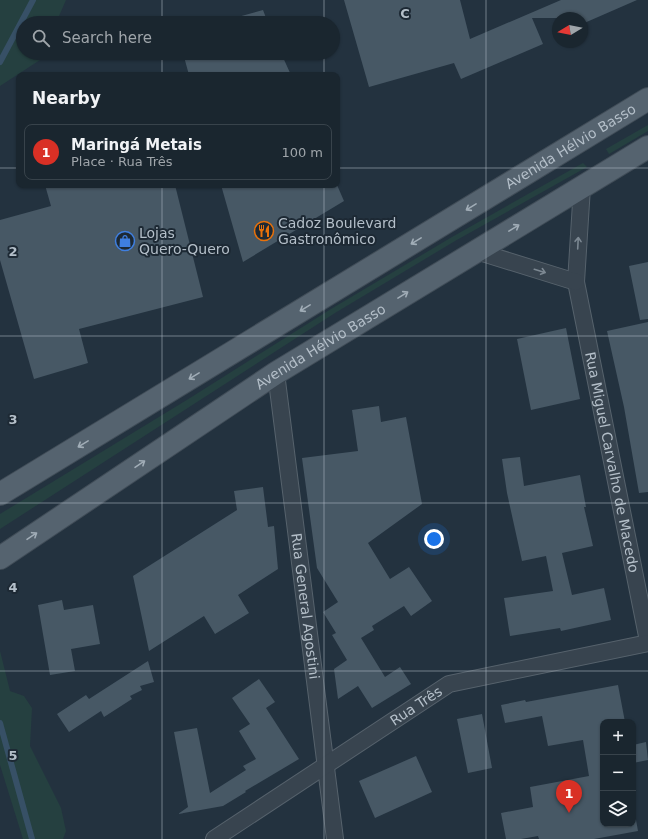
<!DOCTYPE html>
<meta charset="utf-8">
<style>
:root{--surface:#1a262f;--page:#232e37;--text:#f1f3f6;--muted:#9fa5aa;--line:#38434b;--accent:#d93025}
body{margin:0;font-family:"DejaVu Sans",sans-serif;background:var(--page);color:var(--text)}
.controls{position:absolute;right:12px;bottom:12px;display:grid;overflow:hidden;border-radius:8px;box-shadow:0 1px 3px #0004}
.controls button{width:36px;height:36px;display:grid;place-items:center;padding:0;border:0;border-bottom:1px solid var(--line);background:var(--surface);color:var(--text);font:20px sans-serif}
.compass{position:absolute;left:552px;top:12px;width:36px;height:36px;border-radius:50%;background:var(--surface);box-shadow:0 1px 3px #0004;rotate:260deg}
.you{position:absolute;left:434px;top:539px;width:14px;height:14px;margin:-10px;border:3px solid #fff;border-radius:50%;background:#1a73e8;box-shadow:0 0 0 6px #1a73e833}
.badge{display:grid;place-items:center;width:26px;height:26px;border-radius:50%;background:var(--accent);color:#fff;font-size:13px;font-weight:700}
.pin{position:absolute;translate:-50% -33px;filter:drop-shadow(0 1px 2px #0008)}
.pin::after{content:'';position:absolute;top:21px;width:14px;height:12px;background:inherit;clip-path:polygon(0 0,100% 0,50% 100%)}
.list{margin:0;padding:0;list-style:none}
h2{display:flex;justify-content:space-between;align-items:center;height:52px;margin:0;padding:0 16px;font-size:17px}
h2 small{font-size:13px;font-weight:400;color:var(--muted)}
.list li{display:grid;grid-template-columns:26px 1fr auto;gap:12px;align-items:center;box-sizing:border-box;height:56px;margin:0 8px 8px;padding:0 8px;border:1px solid var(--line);border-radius:8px}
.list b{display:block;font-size:15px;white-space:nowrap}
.list p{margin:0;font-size:13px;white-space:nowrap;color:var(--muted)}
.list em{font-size:13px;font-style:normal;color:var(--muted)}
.icon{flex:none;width:22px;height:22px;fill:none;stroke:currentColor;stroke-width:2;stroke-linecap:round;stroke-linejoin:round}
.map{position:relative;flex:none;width:648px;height:839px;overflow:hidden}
.search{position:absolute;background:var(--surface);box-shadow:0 1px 3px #0004;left:16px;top:16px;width:324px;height:44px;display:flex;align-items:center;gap:10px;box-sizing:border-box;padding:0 14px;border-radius:22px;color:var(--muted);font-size:15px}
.panel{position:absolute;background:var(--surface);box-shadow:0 1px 3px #0004;left:16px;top:72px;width:324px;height:116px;border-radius:8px}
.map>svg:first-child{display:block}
.green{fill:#254040}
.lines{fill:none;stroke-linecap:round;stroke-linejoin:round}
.stream{stroke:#375066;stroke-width:6}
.building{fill:#475865}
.street-casing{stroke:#56626c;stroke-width:18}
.primary-casing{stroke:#414d58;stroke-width:24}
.street{stroke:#38444f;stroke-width:16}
.primary{stroke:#55636f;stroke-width:22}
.oneway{stroke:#a1adb7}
.oneway2{stroke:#7c8892}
.grid{fill:none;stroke:#b4bfc9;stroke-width:1;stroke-opacity:0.55}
.labels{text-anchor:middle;stroke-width:4;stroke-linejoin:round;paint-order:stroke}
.street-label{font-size:14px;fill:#b4bfc9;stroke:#1d2934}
.poi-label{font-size:14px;fill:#b4bfc9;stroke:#1d2934;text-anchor:start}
.grid-label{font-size:13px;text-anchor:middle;font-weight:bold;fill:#b4bfc9;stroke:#1d2934;stroke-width:4;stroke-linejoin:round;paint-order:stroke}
</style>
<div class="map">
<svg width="648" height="839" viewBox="0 0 648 839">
<rect width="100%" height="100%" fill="#23323f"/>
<!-- green -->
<path class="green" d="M 0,0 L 66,0 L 56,23 L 23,23 L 23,53 L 43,53 L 40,60 L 0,86 Z
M 648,125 L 648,131 L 609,154 L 606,149 Z
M 583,163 L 587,167 L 455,241 L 335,313 L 0,529 L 0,514 L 190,398 L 331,309 L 452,237 Z
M 0,651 L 10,691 L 24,696 L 32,708 L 30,746 L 61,808 L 66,831 L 63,839 L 23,839 L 0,765 Z"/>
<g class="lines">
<!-- stream -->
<path class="stream" d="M 0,62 L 33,0
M 0,723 L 32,839"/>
</g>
<!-- building -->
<path class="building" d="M 344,0 L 460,0 L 470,39 L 561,0 L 637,0 L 582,24 L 582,18 L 532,18 L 543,44 L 461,79 L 454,63 L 369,87 Z
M 263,10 L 268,23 L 216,23 Z
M 183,53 L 281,53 L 291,75 L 189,75 Z
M 45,185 L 175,185 L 203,297 L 79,329 L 88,363 L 34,379 L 0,260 L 0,220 L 51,206 Z
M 221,185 L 337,185 L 344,201 L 243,262 Z
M 648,262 L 648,319 L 640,320 L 629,266 Z
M 648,322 L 648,492 L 639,493 L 624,407 L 607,331 Z
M 566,328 L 580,399 L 531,410 L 517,339 Z
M 379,406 L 381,422 L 406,417 L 422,504 L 368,543 L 390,579 L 409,567 L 432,601 L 411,616 L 404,606 L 372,626 L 374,630 L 361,638 L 385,677 L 400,667 L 411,684 L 372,708 L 358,686 L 338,699 L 334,669 L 347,660 L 332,635 L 336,633 L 323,612 L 338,602 L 317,568 L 302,458 L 358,451 L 352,410 Z
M 520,457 L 524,486 L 580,475 L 586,507 L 584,507 L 593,546 L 562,553 L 572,595 L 604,588 L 611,620 L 561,631 L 560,628 L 510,636 L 504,598 L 553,591 L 546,556 L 522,561 L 507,493 L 502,459 Z
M 263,487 L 268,527 L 274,526 L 278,569 L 238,595 L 249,613 L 215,634 L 204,616 L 149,651 L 133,576 L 237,510 L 234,491 Z
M 62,600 L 64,610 L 93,605 L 100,644 L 71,649 L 75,671 L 50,675 L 38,605 Z
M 148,661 L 154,682 L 140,686 L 142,690 L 130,696 L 132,699 L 104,717 L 101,711 L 69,732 L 57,714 L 86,695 L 89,699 Z
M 259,679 L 275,702 L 266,708 L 299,759 L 245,791 L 246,792 L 223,806 L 178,814 L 188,807 L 174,732 L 197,728 L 210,793 L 246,770 L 243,766 L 256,759 L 239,731 L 250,724 L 232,698 Z
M 618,685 L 625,722 L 603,722 L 603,824 L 633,824 L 633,803 L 638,831 L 594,839 L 539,839 L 538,836 L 521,839 L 506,839 L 501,813 L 533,807 L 530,787 L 589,776 L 583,740 L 548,746 L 542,716 L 505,723 L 501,705 L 525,700 L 526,702 Z
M 482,714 L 492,768 L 468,773 L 457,719 Z
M 646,742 L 648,760 L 633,763 L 633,745 Z
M 416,756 L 432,792 L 375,818 L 359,781 Z"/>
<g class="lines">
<!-- street casing -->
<g class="street-casing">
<g id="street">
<path id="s1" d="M 582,187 L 576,282 L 648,641"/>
<path d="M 476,251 L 576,282"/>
<path id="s2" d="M 276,373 L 335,839"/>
<path id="s3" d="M 214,839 L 449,684 L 648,643"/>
</g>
</g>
<!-- primary casing -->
<g class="primary-casing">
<g id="primary">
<path id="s4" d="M 0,494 L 648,99"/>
<path id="s5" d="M 0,558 L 276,373 L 648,147"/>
</g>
</g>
<!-- street -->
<use href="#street" class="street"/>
<!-- primary -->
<use href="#primary" class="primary"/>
</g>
<!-- one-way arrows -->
<defs><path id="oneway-shaft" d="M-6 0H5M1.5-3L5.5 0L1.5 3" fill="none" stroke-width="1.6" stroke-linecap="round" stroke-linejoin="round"/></defs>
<g class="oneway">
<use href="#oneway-shaft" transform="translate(471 207) rotate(148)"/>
<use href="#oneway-shaft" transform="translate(514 228) rotate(-31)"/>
<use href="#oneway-shaft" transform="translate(416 241) rotate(149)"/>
<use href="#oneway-shaft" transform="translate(403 295) rotate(-32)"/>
<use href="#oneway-shaft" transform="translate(305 308) rotate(149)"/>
<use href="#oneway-shaft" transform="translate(194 376) rotate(149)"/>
<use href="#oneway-shaft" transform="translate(83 444) rotate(149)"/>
<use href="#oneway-shaft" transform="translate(140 464) rotate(-34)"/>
<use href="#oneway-shaft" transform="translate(32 536) rotate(-34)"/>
</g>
<g class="oneway2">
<use href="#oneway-shaft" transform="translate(578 243) rotate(-87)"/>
<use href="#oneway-shaft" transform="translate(540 271) rotate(17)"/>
</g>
<!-- grid -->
<path class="grid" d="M 162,0 L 162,23M 324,0 L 324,23M 486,0 L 486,839M 162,53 L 162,75M 324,53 L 324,75M 0,168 L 19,168M 337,168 L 648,168M 162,185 L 162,839M 324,185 L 324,839M 0,336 L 648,336M 0,503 L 648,503M 0,671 L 648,671"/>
<!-- icons -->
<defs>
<g id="restaurant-ring" transform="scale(1)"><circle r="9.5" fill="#1d2934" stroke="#e8710a" stroke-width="1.5"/><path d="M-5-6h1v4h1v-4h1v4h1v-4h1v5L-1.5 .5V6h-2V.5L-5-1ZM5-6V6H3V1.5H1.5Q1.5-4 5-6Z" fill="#e8710a"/></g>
<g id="shop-ring" transform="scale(1)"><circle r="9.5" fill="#1d2934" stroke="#3f7fe0" stroke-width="1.5"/><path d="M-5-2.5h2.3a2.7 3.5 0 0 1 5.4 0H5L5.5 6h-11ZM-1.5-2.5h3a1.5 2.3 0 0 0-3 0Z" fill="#3f7fe0"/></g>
</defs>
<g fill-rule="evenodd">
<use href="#restaurant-ring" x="264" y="231"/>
<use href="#shop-ring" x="125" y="241"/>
</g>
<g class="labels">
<!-- street labels -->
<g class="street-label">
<text dy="5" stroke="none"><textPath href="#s4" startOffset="668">Avenida Hélvio Basso</textPath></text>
<text dy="5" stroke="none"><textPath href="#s5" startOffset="384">Avenida Hélvio Basso</textPath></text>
<text dy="5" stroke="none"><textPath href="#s1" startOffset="279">Rua Miguel Carvalho de Macedo</textPath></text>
<text dy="5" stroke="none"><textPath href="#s2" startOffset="235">Rua General Agostini</textPath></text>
<text dy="5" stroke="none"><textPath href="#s3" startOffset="242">Rua Três</textPath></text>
</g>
<!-- poi labels -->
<g class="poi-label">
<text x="278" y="228">Cadoz Boulevard<tspan x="278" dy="16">Gastronômico</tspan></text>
<text x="139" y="238">Lojas<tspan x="139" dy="16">Quero-Quero</tspan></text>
</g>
</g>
<g class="grid-label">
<text x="405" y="18">C</text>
<text x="13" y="256">2</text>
<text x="13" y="424">3</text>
<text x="13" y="592">4</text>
<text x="13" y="760">5</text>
</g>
</svg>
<div class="controls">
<button>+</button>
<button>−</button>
<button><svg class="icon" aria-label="layers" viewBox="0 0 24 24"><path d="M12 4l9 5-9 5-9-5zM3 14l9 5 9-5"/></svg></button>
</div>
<svg class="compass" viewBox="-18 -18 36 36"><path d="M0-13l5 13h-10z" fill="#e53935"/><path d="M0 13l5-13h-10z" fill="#9fa5aa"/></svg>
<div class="you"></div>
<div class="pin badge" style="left:569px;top:813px">1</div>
<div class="search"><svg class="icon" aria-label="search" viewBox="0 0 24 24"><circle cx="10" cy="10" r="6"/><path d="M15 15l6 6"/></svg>Search here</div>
<section class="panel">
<h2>Nearby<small></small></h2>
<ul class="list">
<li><span class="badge">1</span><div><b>Maringá Metais</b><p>Place · Rua Três</p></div><em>100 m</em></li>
</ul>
</section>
</div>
